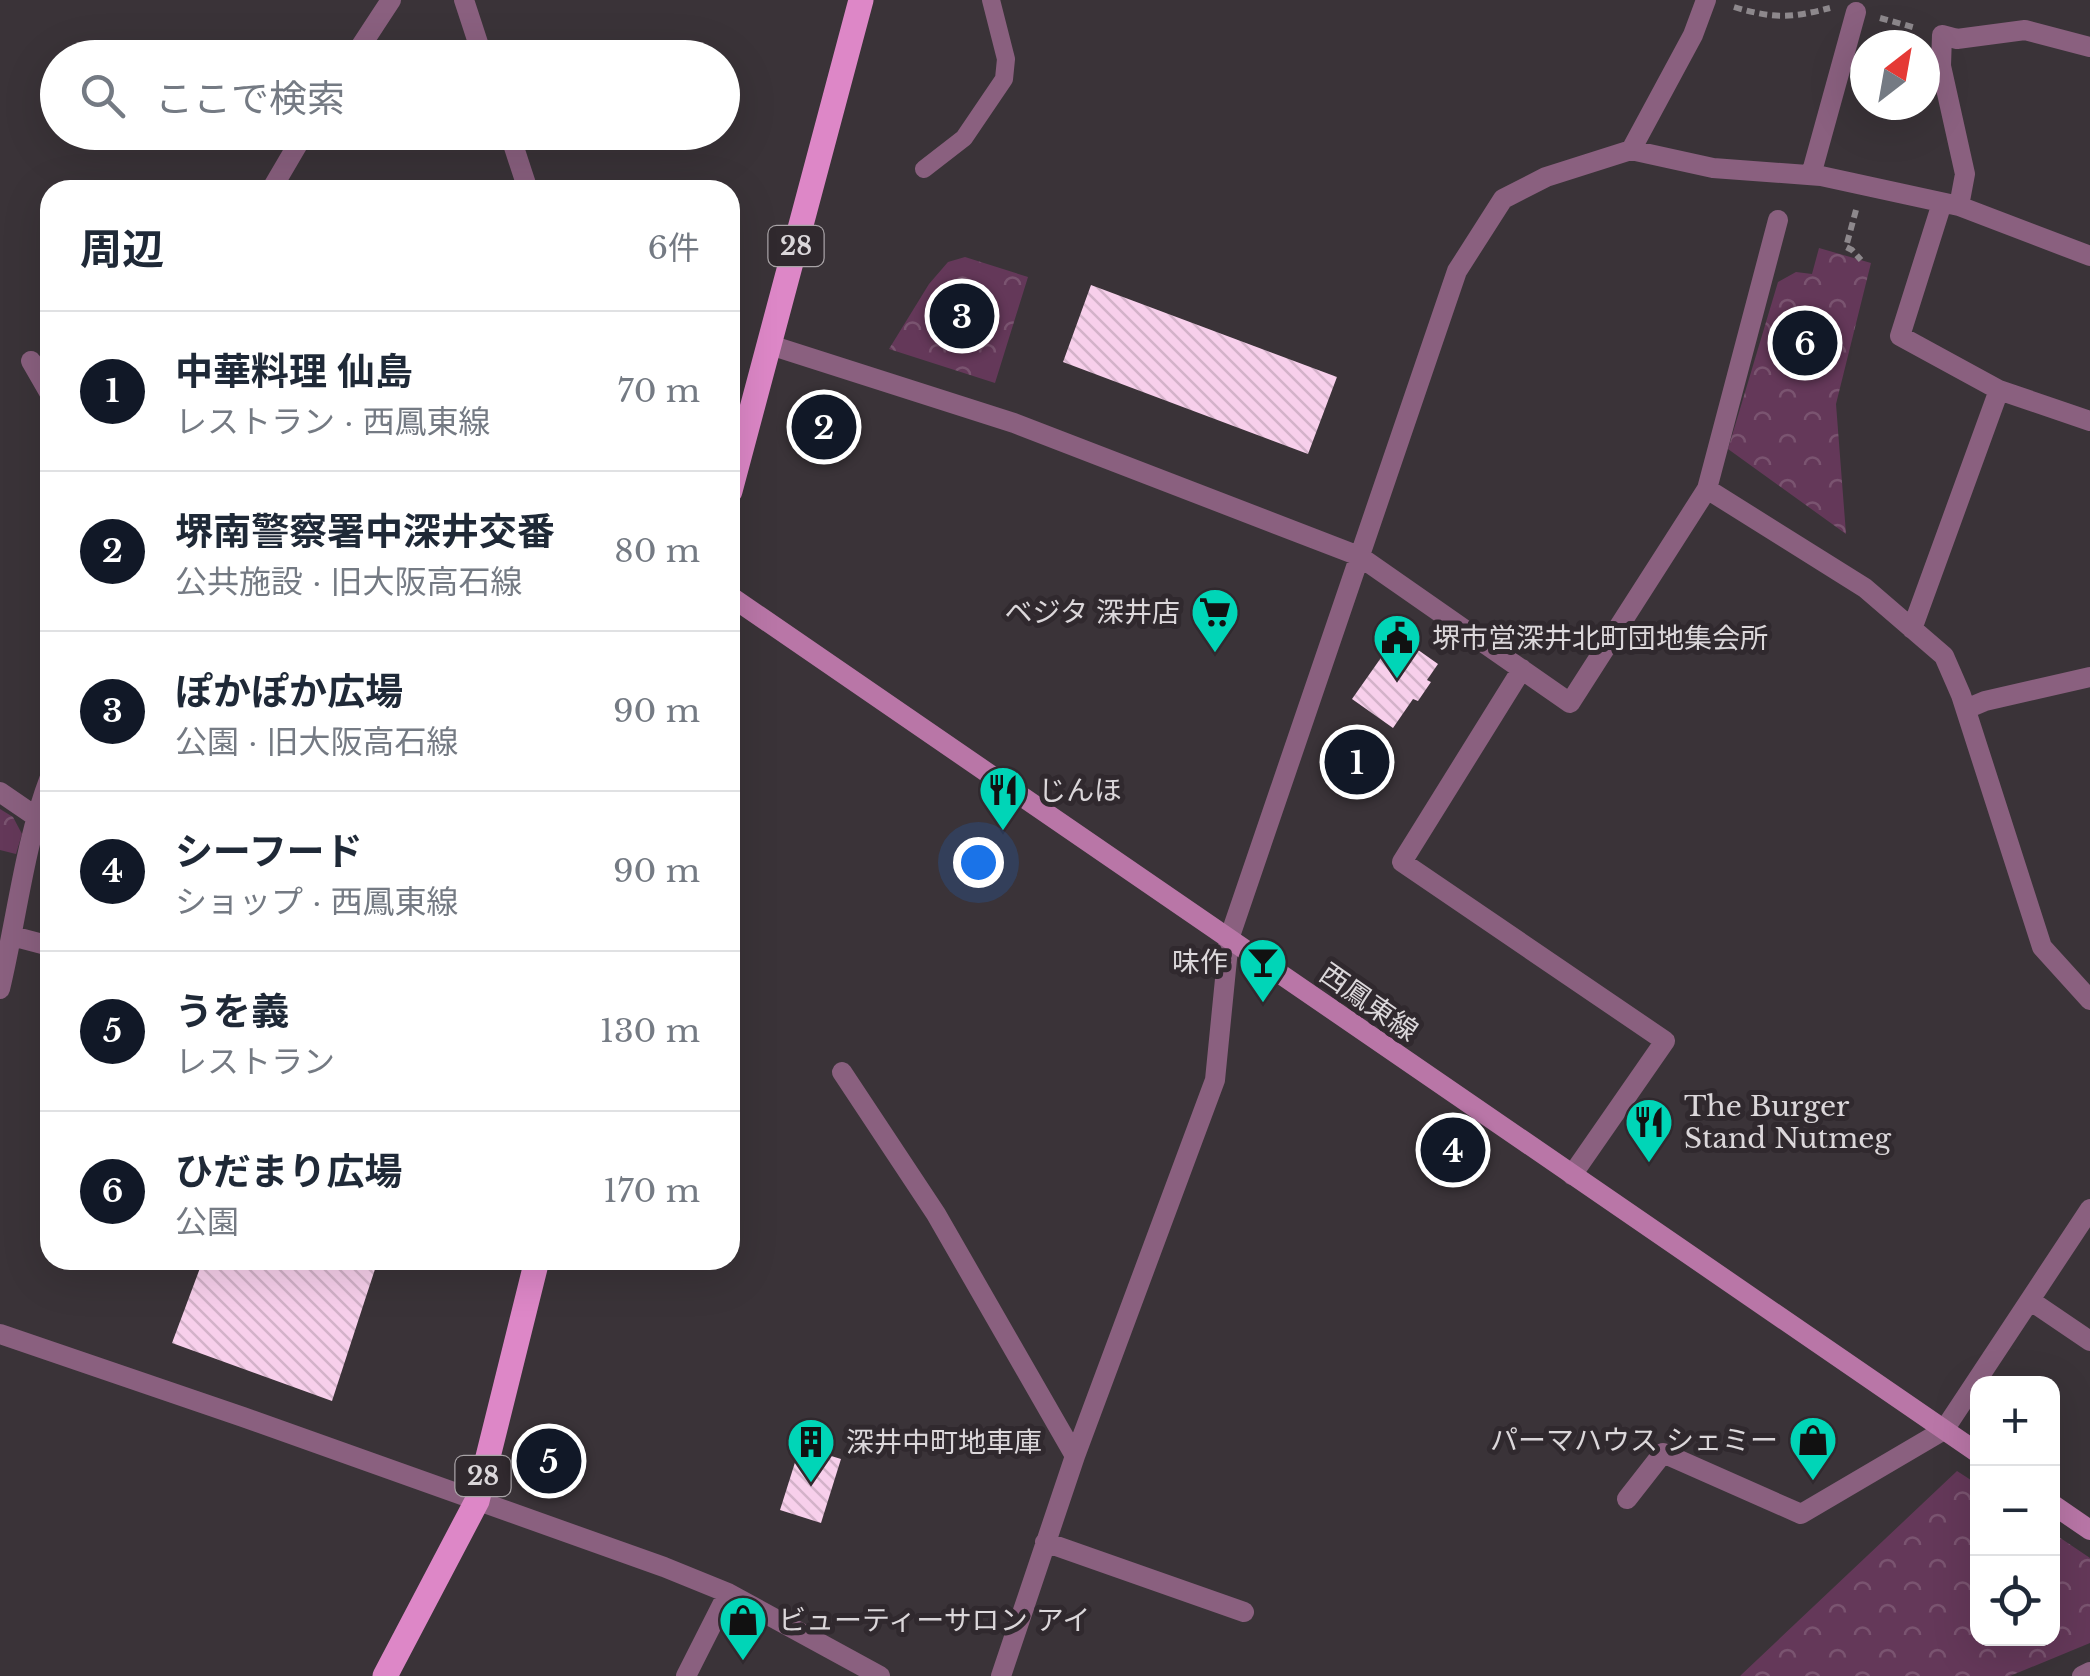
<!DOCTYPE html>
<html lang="ja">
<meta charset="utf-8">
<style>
:root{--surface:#fff;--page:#f6f6f7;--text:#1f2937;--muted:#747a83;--line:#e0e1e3;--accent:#111827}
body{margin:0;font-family:"Libre Baskerville","Noto Sans JP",serif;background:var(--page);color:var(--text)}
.controls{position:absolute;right:30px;bottom:30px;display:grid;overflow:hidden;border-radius:20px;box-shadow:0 10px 40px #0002}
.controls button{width:90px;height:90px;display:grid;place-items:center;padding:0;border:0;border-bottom:2px solid var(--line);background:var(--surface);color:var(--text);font:50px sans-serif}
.compass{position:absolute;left:1850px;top:30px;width:90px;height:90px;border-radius:50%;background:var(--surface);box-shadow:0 10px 40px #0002;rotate:31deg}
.you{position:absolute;left:978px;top:862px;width:35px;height:35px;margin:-25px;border:8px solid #fff;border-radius:50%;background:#1a73e8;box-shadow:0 0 0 15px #1a73e833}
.badge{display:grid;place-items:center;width:65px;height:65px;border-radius:50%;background:var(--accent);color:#fff;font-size:32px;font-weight:700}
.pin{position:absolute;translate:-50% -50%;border:5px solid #fff;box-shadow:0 2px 10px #0006}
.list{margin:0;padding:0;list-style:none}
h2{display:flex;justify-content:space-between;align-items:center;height:130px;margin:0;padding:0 40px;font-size:42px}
h2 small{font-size:32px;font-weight:400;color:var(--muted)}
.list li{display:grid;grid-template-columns:65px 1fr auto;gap:30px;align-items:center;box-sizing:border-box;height:160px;padding:0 40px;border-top:2px solid var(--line)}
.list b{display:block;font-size:38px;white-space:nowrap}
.list p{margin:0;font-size:32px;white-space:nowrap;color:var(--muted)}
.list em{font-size:32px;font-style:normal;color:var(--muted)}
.icon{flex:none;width:55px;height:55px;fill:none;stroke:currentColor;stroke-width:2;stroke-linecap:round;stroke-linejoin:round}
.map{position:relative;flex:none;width:2090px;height:1676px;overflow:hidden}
.search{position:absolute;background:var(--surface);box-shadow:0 10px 40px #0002;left:40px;top:40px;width:700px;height:110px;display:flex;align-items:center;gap:25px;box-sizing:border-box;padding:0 35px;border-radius:55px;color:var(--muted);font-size:38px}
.panel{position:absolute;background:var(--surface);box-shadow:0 10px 40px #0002;left:40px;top:180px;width:700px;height:1090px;border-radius:30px}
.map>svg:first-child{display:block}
.park{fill:url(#park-crowns)}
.building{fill:url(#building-back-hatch)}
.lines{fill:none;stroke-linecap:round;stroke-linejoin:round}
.path{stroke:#8d888c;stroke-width:6;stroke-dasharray:8 5;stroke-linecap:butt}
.service{stroke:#8a607f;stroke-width:18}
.minor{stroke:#8a607f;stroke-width:20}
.secondary{stroke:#b976a7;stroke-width:20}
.primary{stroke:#dd87c7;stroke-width:25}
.labels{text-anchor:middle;stroke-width:10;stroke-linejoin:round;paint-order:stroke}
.shield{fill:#30292e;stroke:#a8a3a6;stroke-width:2.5}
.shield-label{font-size:25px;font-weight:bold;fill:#dbd7da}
.poi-label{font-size:28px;fill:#dbd7da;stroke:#30292e;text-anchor:start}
.street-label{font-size:28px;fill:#dbd7da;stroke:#30292e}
</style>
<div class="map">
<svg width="2090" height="1676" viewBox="0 0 2090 1676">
<defs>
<pattern id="park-crowns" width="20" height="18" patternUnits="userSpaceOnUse" patternTransform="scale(2.5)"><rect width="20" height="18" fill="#643859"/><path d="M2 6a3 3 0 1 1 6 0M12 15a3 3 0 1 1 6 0" fill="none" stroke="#7a5470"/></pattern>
<pattern id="building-back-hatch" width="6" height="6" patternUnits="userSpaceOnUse" patternTransform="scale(2.5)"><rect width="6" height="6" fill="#f7cfeb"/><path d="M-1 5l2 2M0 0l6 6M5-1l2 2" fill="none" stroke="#d3b2c9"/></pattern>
</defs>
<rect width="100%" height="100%" fill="#3a3338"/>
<!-- park -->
<path class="park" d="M 1819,248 L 1871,263 L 1836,404 L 1846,534 L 1728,449 L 1778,282 L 1796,272 L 1812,274 Z
M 965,257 L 1028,277 L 995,383 L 889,349 L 929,284 L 948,262 Z
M 0,809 L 13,817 L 22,834 L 16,854 L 0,850 Z
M 1957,1471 L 1977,1484 L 1978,1638 L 2052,1638 L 2053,1533 L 2090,1558 L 2090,1643 L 2010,1676 L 1740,1676 Z"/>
<!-- building -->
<path class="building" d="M 1091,285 L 1337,377 L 1308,454 L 1063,362 Z
M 1397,635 L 1438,664 L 1427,680 L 1431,682 L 1418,701 L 1413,699 L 1393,728 L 1352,699 Z
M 203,1260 L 378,1260 L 332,1401 L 172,1343 Z
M 803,1437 L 831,1446 L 828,1455 L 841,1459 L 821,1523 L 780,1510 Z"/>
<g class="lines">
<!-- path -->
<path class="path" d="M 1734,7 C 1774,19 1791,18 1830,8
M 1880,18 L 1916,28
M 1856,210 L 1846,247 L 1852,250 L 1861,260"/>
<!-- service -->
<path class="service" d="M 924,169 L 964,138 L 1004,79 L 1006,59 L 991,0"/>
<!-- minor -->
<path class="minor" d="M 464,0 L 483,58
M 230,55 L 233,58
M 353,58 L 391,0
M 509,132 L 528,190
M 1631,150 L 1713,168 L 1821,176 L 1959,206 L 2090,256
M 1811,175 L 1856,12
M 271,190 L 305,132
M 1942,203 L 1900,336 L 1999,390 L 2090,421
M 1959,206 L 1965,174 L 1941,66 L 1942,35 L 1957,39 L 2025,30 L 2090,47
M 770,345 L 1014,423 L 1359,556 L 1570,703 L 1707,489 L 1778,220
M 31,361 L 50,394
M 1707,489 L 1865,588 L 1944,656 L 1961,695 L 2042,947 L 2090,1000
M 1912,629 L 1999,390
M 1522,669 L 1402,862 L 1665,1041 L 1572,1175
M 1966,709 L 1985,701 L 2090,677
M 0,792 L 35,816
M 12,936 L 50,946
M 0,989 C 17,918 24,845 50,777
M 842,1072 L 936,1214 L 1075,1456
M 2031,1301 L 2090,1341
M 0,1334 L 243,1417 L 664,1567 L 728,1593 L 880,1676
M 1627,1499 L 1663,1453 L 1801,1514 L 1944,1430 L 2090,1209
M 1045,1542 L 1244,1612
M 686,1676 L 728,1593
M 1001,1676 L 1075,1456 L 1215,1080 L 1229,939 L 1457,271 L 1503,199 L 1546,177 L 1631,150 L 1693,35 L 1706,0
M 2082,1676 L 2090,1672"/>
<!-- secondary -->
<path class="secondary" d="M 730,596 L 1978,1453
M 2052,1504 L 2090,1530"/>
<!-- primary -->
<path class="primary" d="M 730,491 L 861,0
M 385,1676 L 477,1501 L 537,1260"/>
</g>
<!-- icons -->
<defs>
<g id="supermarket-pin" transform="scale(2.5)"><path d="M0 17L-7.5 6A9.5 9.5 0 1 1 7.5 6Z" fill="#00d5b7" stroke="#30292e"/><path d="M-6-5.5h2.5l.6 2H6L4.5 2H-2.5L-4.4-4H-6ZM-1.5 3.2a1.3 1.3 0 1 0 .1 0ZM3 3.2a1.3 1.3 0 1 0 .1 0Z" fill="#111"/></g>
<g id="civic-pin" transform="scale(2.5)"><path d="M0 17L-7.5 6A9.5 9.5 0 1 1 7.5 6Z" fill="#00d5b7" stroke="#30292e"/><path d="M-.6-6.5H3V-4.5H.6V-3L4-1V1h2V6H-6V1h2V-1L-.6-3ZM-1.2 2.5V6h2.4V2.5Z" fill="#111"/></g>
<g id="restaurant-pin" transform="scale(2.5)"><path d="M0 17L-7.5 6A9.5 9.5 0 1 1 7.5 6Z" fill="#00d5b7" stroke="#30292e"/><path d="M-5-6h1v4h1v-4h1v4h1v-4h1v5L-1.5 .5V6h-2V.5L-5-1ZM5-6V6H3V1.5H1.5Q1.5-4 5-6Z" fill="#111"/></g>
<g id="bar-pin" transform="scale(2.5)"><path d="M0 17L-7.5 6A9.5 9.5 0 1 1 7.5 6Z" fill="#00d5b7" stroke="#30292e"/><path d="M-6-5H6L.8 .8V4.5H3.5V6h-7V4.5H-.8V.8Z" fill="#111"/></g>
<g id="shop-pin" transform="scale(2.5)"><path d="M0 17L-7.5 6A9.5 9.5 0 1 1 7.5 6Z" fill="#00d5b7" stroke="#30292e"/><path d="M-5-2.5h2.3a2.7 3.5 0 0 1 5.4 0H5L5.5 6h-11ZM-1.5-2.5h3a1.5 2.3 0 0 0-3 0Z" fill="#111"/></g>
<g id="building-pin" transform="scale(2.5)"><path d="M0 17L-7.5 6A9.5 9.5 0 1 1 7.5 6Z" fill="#00d5b7" stroke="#30292e"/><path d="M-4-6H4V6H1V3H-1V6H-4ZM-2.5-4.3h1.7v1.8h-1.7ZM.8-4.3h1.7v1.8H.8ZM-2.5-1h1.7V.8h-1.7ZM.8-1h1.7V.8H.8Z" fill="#111"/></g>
</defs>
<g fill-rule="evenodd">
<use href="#supermarket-pin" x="1215" y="612"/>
<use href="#civic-pin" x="1397" y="638"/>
<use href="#restaurant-pin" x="1003" y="790"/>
<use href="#bar-pin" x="1263" y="962"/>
<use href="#restaurant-pin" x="1649" y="1122"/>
<use href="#shop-pin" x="1813" y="1440"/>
<use href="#building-pin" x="811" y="1442"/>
<use href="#shop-pin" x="743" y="1620"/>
</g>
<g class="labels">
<!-- shield labels -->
<g class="shield">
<rect x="768.5" y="226" width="55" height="40" rx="8"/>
<rect x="455.5" y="1456" width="55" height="40" rx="8"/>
</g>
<g class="shield-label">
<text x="796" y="255">28</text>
<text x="483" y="1485">28</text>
</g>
<!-- poi labels -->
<g class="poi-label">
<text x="1180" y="622" text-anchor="end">ベジタ 深井店</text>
<text x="1432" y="648">堺市営深井北町団地集会所</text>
<text x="1038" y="800">じんほ</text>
<text x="1228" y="972" text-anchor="end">味作</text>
<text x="1684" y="1116">The Burger<tspan x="1684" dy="32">Stand Nutmeg</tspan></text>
<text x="1778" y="1450" text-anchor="end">パーマハウス シェミー</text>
<text x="846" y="1452">深井中町地車庫</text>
<text x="778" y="1630">ビューティーサロン アイ</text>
</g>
<!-- street labels -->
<g class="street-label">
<text transform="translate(1369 1002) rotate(35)" y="10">西鳳東線</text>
</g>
</g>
</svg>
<div class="controls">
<button>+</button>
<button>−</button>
<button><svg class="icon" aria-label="locate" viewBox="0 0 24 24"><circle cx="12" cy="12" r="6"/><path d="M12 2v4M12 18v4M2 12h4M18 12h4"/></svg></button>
</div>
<svg class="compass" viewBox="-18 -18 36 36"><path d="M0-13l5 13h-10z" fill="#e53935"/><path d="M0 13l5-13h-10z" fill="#747a83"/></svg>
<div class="you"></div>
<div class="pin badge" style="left:1357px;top:762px">1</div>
<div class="pin badge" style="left:824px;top:427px">2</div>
<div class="pin badge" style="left:962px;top:316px">3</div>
<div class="pin badge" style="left:1453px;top:1150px">4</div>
<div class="pin badge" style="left:549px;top:1461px">5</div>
<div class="pin badge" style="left:1805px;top:343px">6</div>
<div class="search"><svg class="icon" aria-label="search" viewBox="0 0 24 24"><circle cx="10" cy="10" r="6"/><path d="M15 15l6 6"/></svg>ここで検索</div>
<section class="panel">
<h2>周辺<small>6件</small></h2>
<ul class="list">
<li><span class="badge">1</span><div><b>中華料理 仙島</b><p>レストラン · 西鳳東線</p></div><em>70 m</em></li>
<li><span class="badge">2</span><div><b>堺南警察署中深井交番</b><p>公共施設 · 旧大阪高石線</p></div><em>80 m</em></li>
<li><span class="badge">3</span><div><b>ぽかぽか広場</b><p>公園 · 旧大阪高石線</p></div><em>90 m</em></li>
<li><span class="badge">4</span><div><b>シーフード</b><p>ショップ · 西鳳東線</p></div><em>90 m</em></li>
<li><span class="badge">5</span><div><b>うを義</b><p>レストラン</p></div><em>130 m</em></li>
<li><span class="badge">6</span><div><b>ひだまり広場</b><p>公園</p></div><em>170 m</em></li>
</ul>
</section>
</div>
